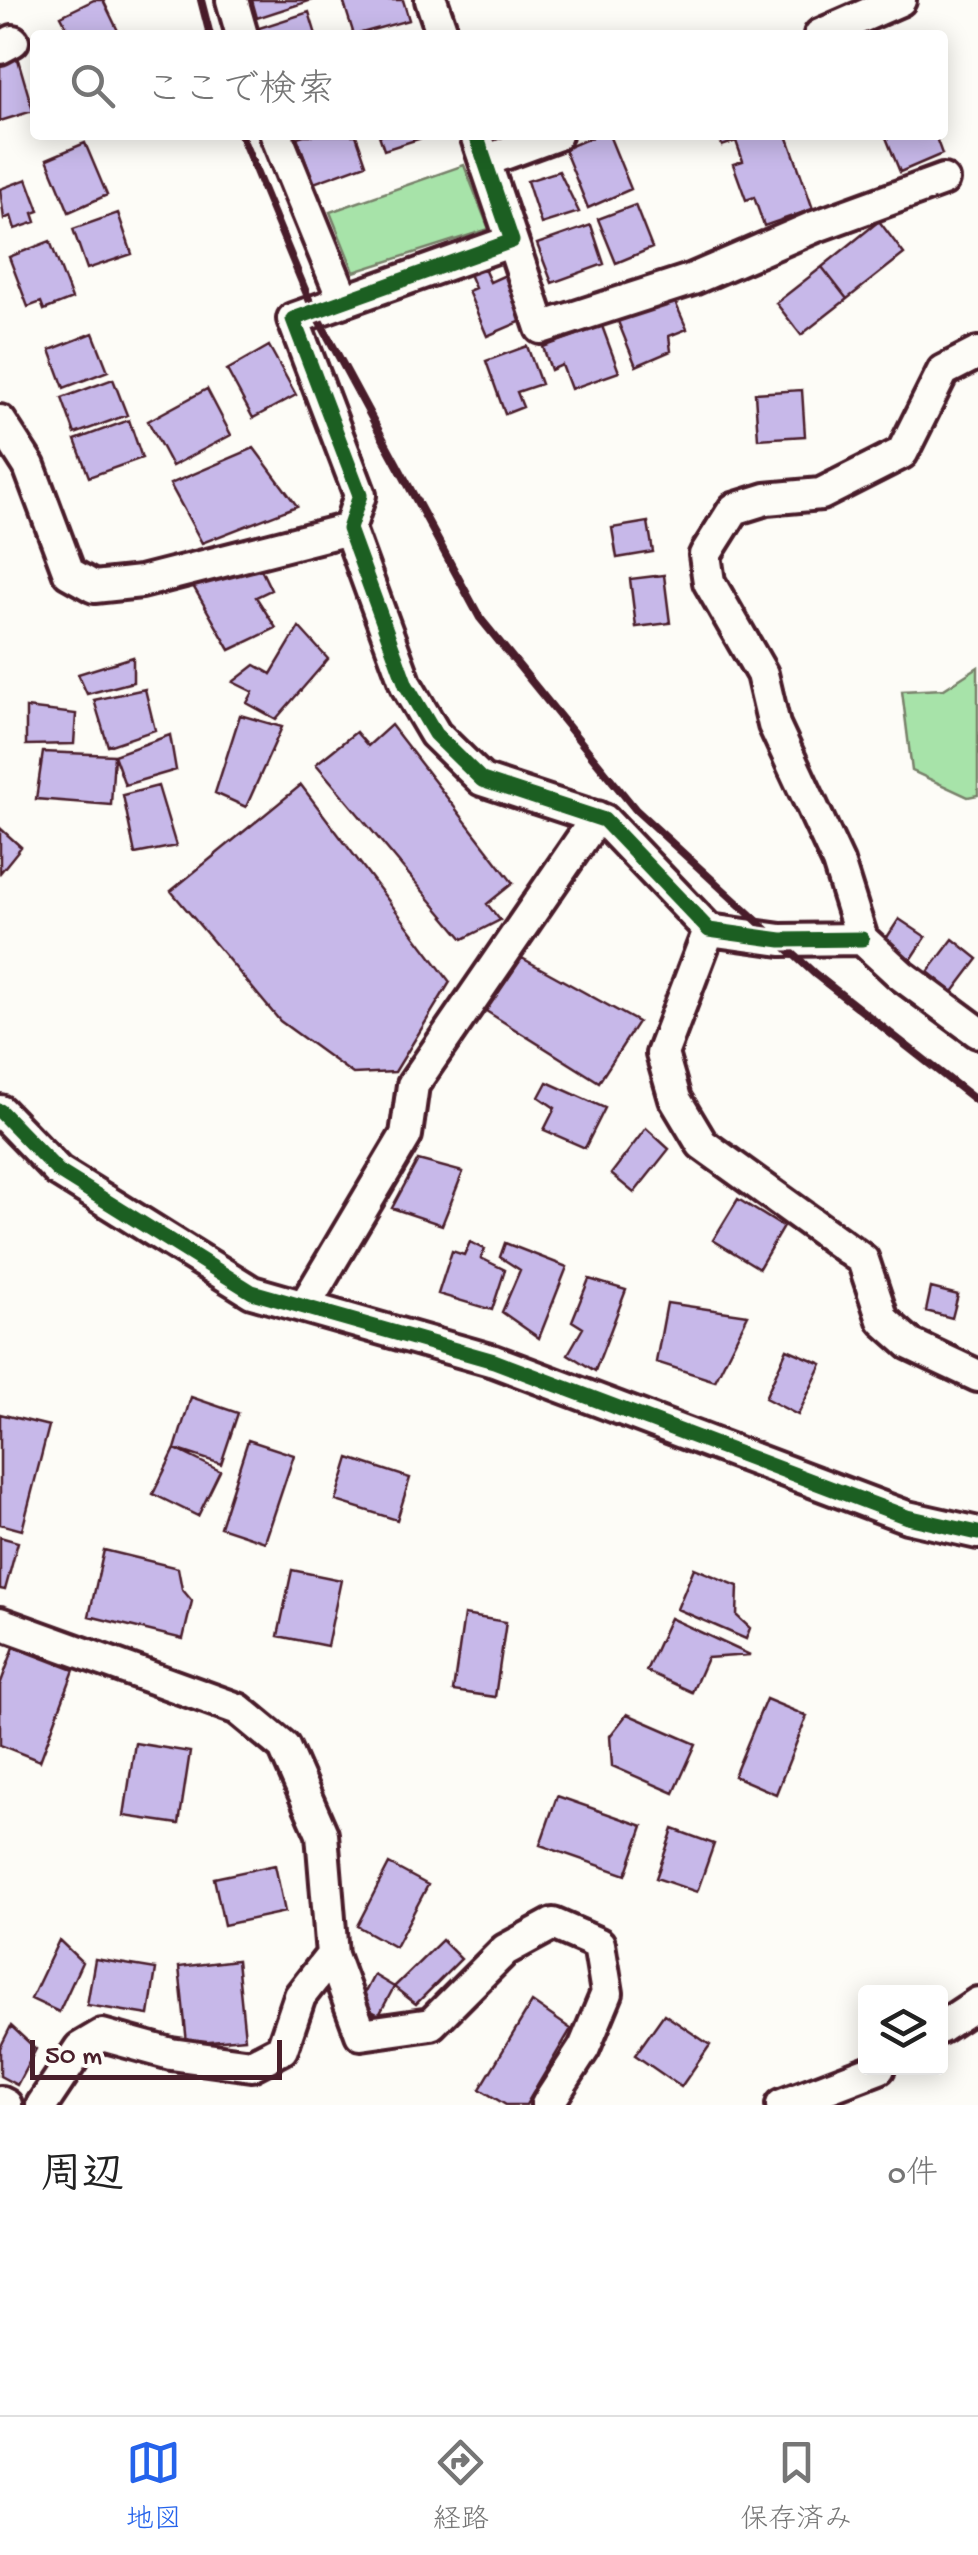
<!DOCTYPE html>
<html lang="ja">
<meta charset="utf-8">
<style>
:root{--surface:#fff;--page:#f6f6f6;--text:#222;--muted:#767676;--line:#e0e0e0;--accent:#2563eb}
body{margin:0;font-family:"Gochi Hand","Klee One",sans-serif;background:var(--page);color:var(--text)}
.controls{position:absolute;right:30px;bottom:30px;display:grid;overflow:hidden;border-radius:10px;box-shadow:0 5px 25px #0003}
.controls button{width:90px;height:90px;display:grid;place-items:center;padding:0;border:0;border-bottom:2px solid var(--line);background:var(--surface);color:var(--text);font:50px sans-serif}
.scale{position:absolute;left:30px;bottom:25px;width:252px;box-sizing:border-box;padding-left:10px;border:5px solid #4a1f2b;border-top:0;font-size:28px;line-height:35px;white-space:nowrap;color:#4a1f2b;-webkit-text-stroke:8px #fdfcf7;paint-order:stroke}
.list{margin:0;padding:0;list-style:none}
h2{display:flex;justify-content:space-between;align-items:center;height:130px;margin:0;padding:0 40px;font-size:42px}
h2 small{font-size:32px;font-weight:400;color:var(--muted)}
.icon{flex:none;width:55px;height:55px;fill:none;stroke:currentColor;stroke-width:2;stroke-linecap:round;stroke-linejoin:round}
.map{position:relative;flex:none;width:978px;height:2105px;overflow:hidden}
.search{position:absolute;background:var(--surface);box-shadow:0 5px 25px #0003;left:30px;right:30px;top:30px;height:110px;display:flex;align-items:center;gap:25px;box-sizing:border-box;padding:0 35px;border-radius:10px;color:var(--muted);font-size:38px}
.sheet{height:310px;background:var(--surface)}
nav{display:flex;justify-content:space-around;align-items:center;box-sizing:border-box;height:140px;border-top:2px solid var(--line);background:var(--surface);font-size:28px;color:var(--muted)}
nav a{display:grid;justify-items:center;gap:5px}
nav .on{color:var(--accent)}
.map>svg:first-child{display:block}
.green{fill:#a7e3a9;stroke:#78816a;stroke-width:2.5}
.building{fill:#c7b8e9;stroke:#4a1f2b;stroke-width:2.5}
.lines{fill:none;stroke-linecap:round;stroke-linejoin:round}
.street-casing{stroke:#4a1f2b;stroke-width:38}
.street{stroke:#fdfcf7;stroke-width:30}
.rail{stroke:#4a1f2b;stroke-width:8}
.cycleway-casing{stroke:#fdfcf7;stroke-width:21}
.cycleway{stroke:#1b5e20;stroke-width:15}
</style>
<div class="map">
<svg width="978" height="2105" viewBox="0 0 978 2105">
<rect width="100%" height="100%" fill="#fdfcf7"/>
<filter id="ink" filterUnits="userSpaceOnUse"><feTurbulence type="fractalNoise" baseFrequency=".01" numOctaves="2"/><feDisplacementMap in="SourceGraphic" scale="20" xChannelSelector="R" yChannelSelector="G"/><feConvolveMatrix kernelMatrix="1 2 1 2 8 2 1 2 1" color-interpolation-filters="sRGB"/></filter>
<g filter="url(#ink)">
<!-- green -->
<path class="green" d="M 464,165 L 489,229 L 354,272 L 330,212 Z
M 978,667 L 978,795 L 968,797 L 912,771 L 902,691 L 944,689 Z"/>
<!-- building -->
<path class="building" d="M 94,0 L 103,0 L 120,35 L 71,35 L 61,16 Z
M 252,0 L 312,0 L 257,18 Z
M 343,0 L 403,0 L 409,20 L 354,35 Z
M 309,12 L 316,35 L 258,35 L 256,29 Z
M 17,56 L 33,111 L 0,121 L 0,61 Z
M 304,135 L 356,135 L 366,164 L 314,183 L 297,137 Z
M 379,135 L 431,135 L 384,150 Z
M 597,135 L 609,135 L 631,189 L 588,208 L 564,149 Z
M 718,135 L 787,135 L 813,209 L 764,226 L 754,197 L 746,200 L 733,164 L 743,161 L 736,141 L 722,146 Z
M 885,135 L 935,135 L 942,154 L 900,172 Z
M 85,143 L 107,195 L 69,212 L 47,159 Z
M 559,171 L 579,212 L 541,224 L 527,181 Z
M 27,179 L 39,211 L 33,213 L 36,222 L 15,229 L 11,216 L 4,219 L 0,189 Z
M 635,205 L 652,248 L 616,263 L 598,219 Z
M 118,213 L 132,254 L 87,269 L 73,229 Z
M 879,221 L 904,254 L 847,299 L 822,267 Z
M 591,225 L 604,264 L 552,283 L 537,244 Z
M 50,241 L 72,299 L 44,310 L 41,302 L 28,307 L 9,257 Z
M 481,262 L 490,282 L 510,273 L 529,318 L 487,336 L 468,291 L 475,288 L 467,269 Z
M 822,267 L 847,299 L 801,335 L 776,303 Z
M 672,295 L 687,329 L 669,336 L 671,351 L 636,366 L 617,319 Z
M 602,326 L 619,372 L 571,389 L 562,365 L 551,370 L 543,347 Z
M 93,333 L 108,371 L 64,388 L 50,350 Z
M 269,346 L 296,395 L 253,418 L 227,370 Z
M 527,346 L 541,384 L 517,392 L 523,407 L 505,414 L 486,361 Z
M 113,379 L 127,415 L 75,434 L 62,398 Z
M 207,389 L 231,435 L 172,466 L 148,421 Z
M 802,390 L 805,436 L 758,439 L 755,393 Z
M 129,420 L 142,458 L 89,477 L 75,440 Z
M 254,448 L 297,506 L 202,543 L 170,484 Z
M 648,522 L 653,552 L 617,558 L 612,528 Z
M 257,561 L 271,590 L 256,597 L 276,628 L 230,650 L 193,586 Z
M 664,575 L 670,623 L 636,627 L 630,579 Z
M 299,627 L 328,659 L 276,719 L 247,703 L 253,692 L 233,682 L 255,665 L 271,674 Z
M 133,657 L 133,682 L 87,694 L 78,674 Z
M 145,689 L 155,730 L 108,746 L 94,700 Z
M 26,708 L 76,714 L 74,744 L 26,745 Z
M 240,715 L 282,727 L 246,807 L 215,793 Z
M 391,725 L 513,883 L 487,904 L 500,920 L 463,939 L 316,764 L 356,732 L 368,746 Z
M 170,735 L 176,770 L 125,785 L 114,755 Z
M 43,752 L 114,755 L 111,805 L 36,799 Z
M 301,785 L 450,982 L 395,1072 L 353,1074 L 280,1021 L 171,891 Z
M 158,786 L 176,846 L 135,854 L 123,795 Z
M 0,828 L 21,847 L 0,873 Z
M 899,919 L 926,937 L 911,960 L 884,942 Z
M 953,939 L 978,959 L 953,992 L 928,972 Z
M 522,958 L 638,1022 L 599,1082 L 486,1011 Z
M 547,1082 L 605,1108 L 585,1148 L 544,1130 L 555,1108 L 539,1097 Z
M 646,1128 L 669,1149 L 634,1193 L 611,1174 Z
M 418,1160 L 463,1172 L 442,1225 L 392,1208 Z
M 738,1199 L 783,1227 L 759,1268 L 713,1240 Z
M 470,1242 L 485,1249 L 481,1258 L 505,1270 L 492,1310 L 438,1294 L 452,1251 L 464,1255 Z
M 505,1243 L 567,1267 L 539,1338 L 502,1312 L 520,1270 L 500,1257 Z
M 589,1279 L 626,1290 L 595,1371 L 568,1354 L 583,1328 L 572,1321 Z
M 931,1288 L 958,1295 L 952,1318 L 926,1311 Z
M 667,1303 L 748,1315 L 715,1381 L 656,1362 Z
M 787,1349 L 822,1364 L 798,1415 L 765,1398 Z
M 191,1397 L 238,1413 L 221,1464 L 175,1449 Z
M 0,1414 L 49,1426 L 22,1530 L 0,1524 Z
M 248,1440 L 294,1455 L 265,1542 L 220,1527 Z
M 175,1449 L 220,1471 L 198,1516 L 153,1494 Z
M 349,1458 L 410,1478 L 397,1520 L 336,1501 Z
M 0,1537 L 18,1542 L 5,1590 L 0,1589 Z
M 104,1550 L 178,1568 L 182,1589 L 192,1601 L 183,1639 L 89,1616 Z
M 694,1568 L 738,1586 L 737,1616 L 750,1628 L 746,1639 L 677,1609 Z
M 292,1570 L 341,1580 L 327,1646 L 278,1636 Z
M 464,1615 L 506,1622 L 495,1697 L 453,1691 Z
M 670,1618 L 750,1655 L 707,1658 L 692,1692 L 646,1671 Z
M 14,1647 L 74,1670 L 40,1761 L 0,1745 L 0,1685 Z
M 766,1699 L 807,1716 L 776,1794 L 734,1776 Z
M 627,1714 L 696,1744 L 674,1793 L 612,1766 L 610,1736 Z
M 135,1743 L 190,1752 L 179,1824 L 124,1816 Z
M 557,1796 L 643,1826 L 626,1875 L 540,1845 Z
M 673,1829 L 714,1844 L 697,1892 L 656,1878 Z
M 389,1864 L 428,1885 L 395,1947 L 357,1926 Z
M 275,1865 L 285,1912 L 224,1925 L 214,1878 Z
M 59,1940 L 82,1962 L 59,2012 L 31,1999 Z
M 442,1940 L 461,1959 L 416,2004 L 394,1987 Z
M 95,1959 L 156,1969 L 149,2015 L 87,2005 Z
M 237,1960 L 245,2038 L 187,2043 L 179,1967 Z
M 374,1975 L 394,1987 L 379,2015 L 359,2004 Z
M 532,2002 L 571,2029 L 526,2105 L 506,2105 L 480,2089 Z
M 664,2014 L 710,2045 L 681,2087 L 635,2055 Z
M 11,2026 L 36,2049 L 17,2085 L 0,2076 L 0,2048 Z"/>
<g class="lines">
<!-- street casing -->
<g class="street-casing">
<path id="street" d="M 232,0 L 242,35
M 431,0 L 443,35
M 820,35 L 900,0
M 0,48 L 13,41
M 276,135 L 343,299
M 476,135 L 512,241 L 293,319 L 360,495 L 349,529 L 406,685 L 435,734 L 482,780 L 604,820 L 709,930 L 781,940 L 862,939
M 485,161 L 556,135
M 512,241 L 541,328 L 693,279 L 814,227 L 943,180
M 978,353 L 943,371 L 902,453 L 821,494 L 766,499 L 734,509 L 705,555 L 709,582 L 762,674 L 774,725 L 838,862 L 862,939 L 901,975 L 978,1032
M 0,421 L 29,466 L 69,573 L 94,587 L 141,582 L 349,529
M 709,930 L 662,1054 L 675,1099 L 702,1144 L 863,1260 L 883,1320 L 910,1344 L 978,1376
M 0,1111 L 58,1171 L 252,1292 L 494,1361 L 907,1517 L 978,1533
M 304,1307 L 406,1135 L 413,1085 L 597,817
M 0,1623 L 238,1709 L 284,1747 L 322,1834 L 332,1955 L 361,2034 L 431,2024 L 505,1950 L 553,1924 L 599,1944 L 607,1993 L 584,2048 L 547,2105
M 940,2028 L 978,2003
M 0,2102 L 6,2105
M 42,2105 L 80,2048 L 102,2035 L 171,2054 L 251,2065 L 282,2049 L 300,1996 L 332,1955
M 782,2105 L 879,2068"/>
</g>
<!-- street -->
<use href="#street" class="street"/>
<!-- rail -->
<path class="rail" d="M 201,0 L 210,35
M 241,135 L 313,309 L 480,618 L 636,810 L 815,974 L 978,1102"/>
<!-- cycleway casing -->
<g class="cycleway-casing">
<path id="cycleway" d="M 476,135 L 512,241 L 293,319 L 360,495 L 349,529 L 406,685 L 435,734 L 482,780 L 604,820 L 709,930 L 781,940 L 862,939
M 0,1111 L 58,1171 L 252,1292 L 494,1361 L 907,1517 L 978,1533"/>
</g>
<!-- cycleway -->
<use href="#cycleway" class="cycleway"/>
</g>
</g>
</svg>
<div class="controls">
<button><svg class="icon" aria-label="layers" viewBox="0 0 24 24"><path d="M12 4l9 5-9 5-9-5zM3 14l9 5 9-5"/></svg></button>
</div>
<div class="scale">50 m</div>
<div class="search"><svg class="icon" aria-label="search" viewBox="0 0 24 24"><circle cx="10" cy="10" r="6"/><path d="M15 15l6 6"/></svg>ここで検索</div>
</div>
<section class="sheet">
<h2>周辺<small>0件</small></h2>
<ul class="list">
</ul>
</section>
<nav>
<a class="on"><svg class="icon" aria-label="map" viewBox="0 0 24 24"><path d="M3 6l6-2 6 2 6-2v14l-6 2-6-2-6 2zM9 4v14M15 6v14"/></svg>地図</a>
<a><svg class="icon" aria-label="directions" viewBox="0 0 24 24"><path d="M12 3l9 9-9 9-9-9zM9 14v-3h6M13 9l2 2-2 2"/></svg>経路</a>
<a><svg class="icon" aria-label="saved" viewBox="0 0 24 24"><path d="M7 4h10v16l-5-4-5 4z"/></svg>保存済み</a>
</nav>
